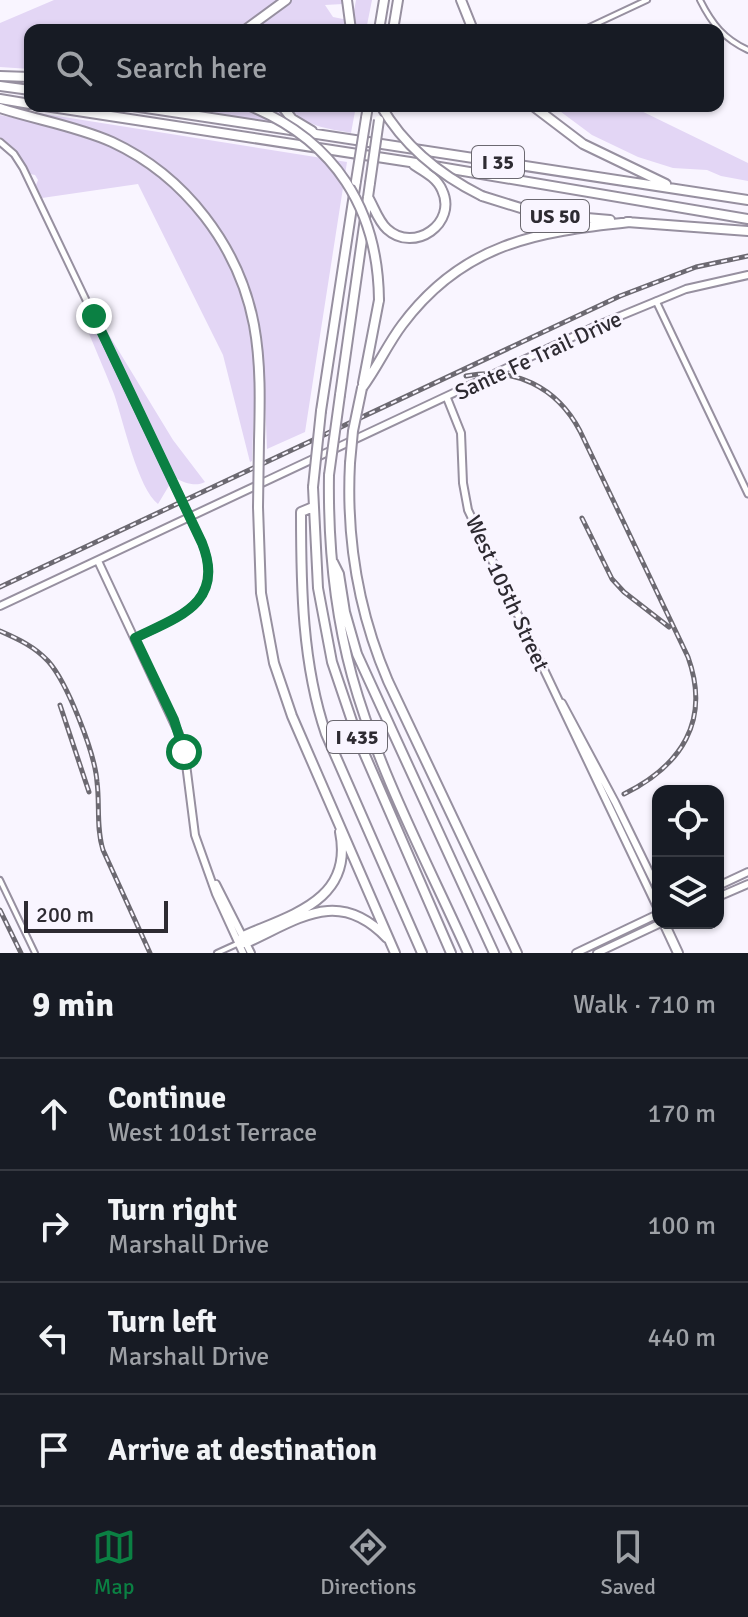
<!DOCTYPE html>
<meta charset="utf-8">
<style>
:root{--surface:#171b24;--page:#20242c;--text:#f1f3f6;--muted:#9ea1a6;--line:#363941;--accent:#0b8043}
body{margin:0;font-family:Signika,sans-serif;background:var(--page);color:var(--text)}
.controls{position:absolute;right:24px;bottom:24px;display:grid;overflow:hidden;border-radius:16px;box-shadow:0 2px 6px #0004}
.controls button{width:72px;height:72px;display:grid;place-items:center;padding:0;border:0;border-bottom:2px solid var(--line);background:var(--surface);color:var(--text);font:40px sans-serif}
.scale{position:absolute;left:24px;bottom:20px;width:144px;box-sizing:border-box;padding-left:8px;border:4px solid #2e2b32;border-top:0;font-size:22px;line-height:28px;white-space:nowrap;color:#2e2b32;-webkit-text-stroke:6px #f9f5ff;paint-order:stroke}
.stop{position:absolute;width:24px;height:24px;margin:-18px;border:6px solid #0b8043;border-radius:50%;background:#fff}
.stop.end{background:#0b8043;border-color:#fff;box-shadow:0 2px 8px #0008}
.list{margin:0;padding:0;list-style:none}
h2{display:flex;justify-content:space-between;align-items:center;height:104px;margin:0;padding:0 32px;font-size:34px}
h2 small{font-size:26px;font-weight:400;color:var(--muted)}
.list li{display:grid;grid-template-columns:52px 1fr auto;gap:24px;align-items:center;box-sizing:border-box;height:112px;padding:0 32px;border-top:2px solid var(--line)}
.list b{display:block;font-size:30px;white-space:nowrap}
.list p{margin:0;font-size:26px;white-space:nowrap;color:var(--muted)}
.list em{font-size:26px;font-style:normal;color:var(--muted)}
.icon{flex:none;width:44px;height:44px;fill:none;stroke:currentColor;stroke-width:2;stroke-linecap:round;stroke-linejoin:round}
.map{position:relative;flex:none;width:748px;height:953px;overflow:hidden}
.search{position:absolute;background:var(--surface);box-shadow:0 2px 6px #0004;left:24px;right:24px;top:24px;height:88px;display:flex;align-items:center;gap:20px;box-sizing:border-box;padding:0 28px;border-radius:16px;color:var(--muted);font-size:30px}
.sheet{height:552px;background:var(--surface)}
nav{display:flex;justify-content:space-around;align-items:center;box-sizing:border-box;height:112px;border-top:2px solid var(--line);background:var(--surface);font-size:22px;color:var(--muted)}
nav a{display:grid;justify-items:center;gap:4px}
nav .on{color:var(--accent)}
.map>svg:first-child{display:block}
.green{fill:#e3d6f5}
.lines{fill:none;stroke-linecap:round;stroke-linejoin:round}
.minor-casing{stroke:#9790a0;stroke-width:8}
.tertiary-casing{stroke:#9790a0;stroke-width:9}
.secondary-casing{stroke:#9790a0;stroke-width:10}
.motorway-casing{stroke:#9790a0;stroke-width:12}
.minor{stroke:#fff;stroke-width:4}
.tertiary{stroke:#fff;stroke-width:5}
.secondary{stroke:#fff;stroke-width:6}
.motorway{stroke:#fff;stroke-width:8}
.rail-casing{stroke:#6c6971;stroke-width:5}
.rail{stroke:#f9f5ff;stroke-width:2;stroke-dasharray:6;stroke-linecap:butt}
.tertiary-bridge-casing{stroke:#9790a0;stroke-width:9;stroke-linecap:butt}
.motorway-bridge-casing{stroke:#9790a0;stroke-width:12;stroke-linecap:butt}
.tertiary-bridge{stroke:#fff;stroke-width:5}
.motorway-bridge{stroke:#fff;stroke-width:8}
.route{stroke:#0b8043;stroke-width:10}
.labels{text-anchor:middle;stroke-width:6;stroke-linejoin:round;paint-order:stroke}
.shield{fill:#f9f5ff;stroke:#6b6870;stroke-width:2}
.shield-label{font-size:20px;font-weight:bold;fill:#2e2b32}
.street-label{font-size:22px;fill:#2e2b32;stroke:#f9f5ff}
</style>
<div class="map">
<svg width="748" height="953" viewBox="0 0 748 953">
<rect width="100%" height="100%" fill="#f9f5ff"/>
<!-- green -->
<path class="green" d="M 54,0 L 279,0 L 235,30 L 30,30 L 30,69 L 0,67 L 0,23 Z
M 291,0 L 342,0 L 343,4 L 325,5 L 333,17 L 343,19 L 353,16 L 356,0 L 372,0 L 366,30 L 252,30 Z
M 171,106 L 279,106 L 289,121 L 279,123 Z
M 288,106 L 356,106 L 351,133 C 327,128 304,127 288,106 Z
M 553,106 L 631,106 L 748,163 L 748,181 L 721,176 L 707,170 L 673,168 L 638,157 L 592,135 Z
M 32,112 L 347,162 L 305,432 L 267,449 L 264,373 L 254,305 L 238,262 L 218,228 L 191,195 L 145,156 L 32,114 Z
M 0,115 C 37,123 76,131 111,146 C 187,180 241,258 252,340 C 257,379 253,421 252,461 L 250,462 L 223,355 L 138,184 L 42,198 L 36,185 L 38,180 L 35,175 L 30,174 L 17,153 L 0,138 Z
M 80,312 L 90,315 L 170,484 L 158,504 C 138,489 123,420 114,394 C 103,366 91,339 80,312 Z
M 103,325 L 173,440 L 205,482 C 196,487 184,483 176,478 Z"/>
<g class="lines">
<!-- minor casing -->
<g class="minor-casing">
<path id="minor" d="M 700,0 C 712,24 724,39 748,50
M 585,29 L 647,0
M 0,880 L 35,953
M 217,953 L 239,943"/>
</g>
<!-- tertiary casing -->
<g class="tertiary-casing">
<path id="tertiary" d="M 0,142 L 14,154 L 23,168 L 171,478
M 656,301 L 748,494
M 135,638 C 178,617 226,603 202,543"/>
</g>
<!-- secondary casing -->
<g class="secondary-casing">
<path id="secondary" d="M 447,398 L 461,433 L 463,483 L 468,510 L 658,909
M 98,561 L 179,734 L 186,764 L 195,835 L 216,894 L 243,953
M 0,606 L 596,326 L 686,289 L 748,275
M 562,703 L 615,802 L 658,890
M 216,884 L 251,953
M 718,886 L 748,872
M 718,897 L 748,884
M 576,953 L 658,914
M 597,953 L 661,923"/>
</g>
<!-- motorway casing -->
<g class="motorway-casing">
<path id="motorway" d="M 347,0 L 351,30
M 461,0 L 473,30
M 245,30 L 286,0
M 379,30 L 384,0
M 393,30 L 398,0
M 0,76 L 30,77
M 0,86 L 30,90
M 0,99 L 30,104
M 45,106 L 410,162 L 748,219
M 133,106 L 748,200
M 282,106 L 292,119 L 312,131
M 533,106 L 583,144 L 666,184
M 0,108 C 37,120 76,126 112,142 C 185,176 239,246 254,325 C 261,363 260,402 259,441
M 366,118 L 368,106
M 482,196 L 540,214 L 610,220
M 368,197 C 374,207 378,221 387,229 C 414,254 458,223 442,190 C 437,178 425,172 414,165
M 627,222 L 748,231
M 363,383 L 379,300
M 362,388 C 377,368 387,345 402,325 C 463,243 536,232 630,222
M 340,395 L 370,183
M 321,411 L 356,181
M 350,463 C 346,539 358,611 388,681 L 517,953
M 329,475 C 328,543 334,610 352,676 C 378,770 428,864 468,953
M 313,487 L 318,588 L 332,662 L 358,739 L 451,953
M 258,507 L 261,593 L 274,663 L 292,716 L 395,953
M 313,507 L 301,512 C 301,586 302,664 326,734 L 422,953
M 333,562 L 339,574 L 345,612 L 357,654 L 494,953
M 664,923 L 678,953
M 239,943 L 243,936 C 291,915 354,900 340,832
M 239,943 L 246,943 C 299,919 338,887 387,938"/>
</g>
<!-- minor -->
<use href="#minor" class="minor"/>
<!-- tertiary -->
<use href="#tertiary" class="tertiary"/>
<!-- secondary -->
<use href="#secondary" class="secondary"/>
<!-- motorway -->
<use href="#motorway" class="motorway"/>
<!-- rail casing -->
<g class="rail-casing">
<path id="rail" d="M 466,376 C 514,366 557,387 580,431 L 688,657 C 711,721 681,766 624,794
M 582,518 L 612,579 L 624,592 L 669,627
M 0,587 L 620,296 L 696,267 L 748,256
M 0,631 C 18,639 34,646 48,661 C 67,682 95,753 97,782 C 100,805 96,828 103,850 L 150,953
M 60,705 L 89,792
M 0,910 L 21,953"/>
</g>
<!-- rail -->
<use href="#rail" class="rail"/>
<!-- tertiary-bridge casing -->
<g class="tertiary-bridge-casing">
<path id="tertiary-bridge" d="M 171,478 L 202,543"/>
</g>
<!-- motorway-bridge casing -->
<g class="motorway-bridge-casing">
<path id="motorway-bridge" d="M 250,106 C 335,141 378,209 379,300
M 381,106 C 404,146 440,175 482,196
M 356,181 L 366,118
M 370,183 L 379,120
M 350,463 L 353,431 L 362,388
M 329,475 L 340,395
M 313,487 L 321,411
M 258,507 L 259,441"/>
</g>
<!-- tertiary-bridge -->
<use href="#tertiary-bridge" class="tertiary-bridge"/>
<!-- motorway-bridge -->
<use href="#motorway-bridge" class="motorway-bridge"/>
</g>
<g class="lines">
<!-- route -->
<path class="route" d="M 94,316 L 202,543 C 226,603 178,617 135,638 L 174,720 L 184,752"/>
</g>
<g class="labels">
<!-- shield labels -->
<g class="shield">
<rect x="472" y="146" width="52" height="32" rx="6"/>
<rect x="521" y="200" width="68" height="32" rx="6"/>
<rect x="327" y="721" width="60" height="32" rx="6"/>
</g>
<g class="shield-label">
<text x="498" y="169">I 35</text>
<text x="555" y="223">US 50</text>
<text x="357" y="744">I 435</text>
</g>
<!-- street labels -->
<g class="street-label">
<text transform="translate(538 355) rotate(-25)" y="8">Sante Fe Trail Drive</text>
<text transform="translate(508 593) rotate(65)" y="8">West 105th Street</text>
</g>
</g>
</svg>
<div class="controls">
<button><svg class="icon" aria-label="locate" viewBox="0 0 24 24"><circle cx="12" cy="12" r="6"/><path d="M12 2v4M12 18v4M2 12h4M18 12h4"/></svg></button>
<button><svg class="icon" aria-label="layers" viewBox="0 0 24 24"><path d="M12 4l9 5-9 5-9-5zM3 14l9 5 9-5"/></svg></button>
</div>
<div class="scale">200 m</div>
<div class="stop" style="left:184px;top:752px"></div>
<div class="stop end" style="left:94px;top:316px"></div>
<div class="search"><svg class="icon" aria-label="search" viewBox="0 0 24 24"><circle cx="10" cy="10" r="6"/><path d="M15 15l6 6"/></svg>Search here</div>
</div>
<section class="sheet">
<h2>9 min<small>Walk · 710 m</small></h2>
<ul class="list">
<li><svg class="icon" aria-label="ahead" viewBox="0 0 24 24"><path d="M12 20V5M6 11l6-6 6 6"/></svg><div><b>Continue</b><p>West 101st Terrace</p></div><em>170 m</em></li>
<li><svg class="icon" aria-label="right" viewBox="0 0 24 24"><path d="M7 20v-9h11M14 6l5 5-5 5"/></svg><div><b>Turn right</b><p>Marshall Drive</p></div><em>100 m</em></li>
<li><svg class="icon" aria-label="left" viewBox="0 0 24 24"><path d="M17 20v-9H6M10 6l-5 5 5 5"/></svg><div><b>Turn left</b><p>Marshall Drive</p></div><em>440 m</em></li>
<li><svg class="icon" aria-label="arrive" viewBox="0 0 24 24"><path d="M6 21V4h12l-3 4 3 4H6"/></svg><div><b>Arrive at destination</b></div></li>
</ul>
</section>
<nav>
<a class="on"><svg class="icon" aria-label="map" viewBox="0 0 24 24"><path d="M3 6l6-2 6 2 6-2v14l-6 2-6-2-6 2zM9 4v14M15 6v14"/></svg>Map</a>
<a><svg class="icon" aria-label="directions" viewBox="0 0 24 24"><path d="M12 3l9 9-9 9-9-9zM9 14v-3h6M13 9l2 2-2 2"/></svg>Directions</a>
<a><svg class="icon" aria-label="saved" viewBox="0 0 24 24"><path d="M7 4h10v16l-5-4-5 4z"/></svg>Saved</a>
</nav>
